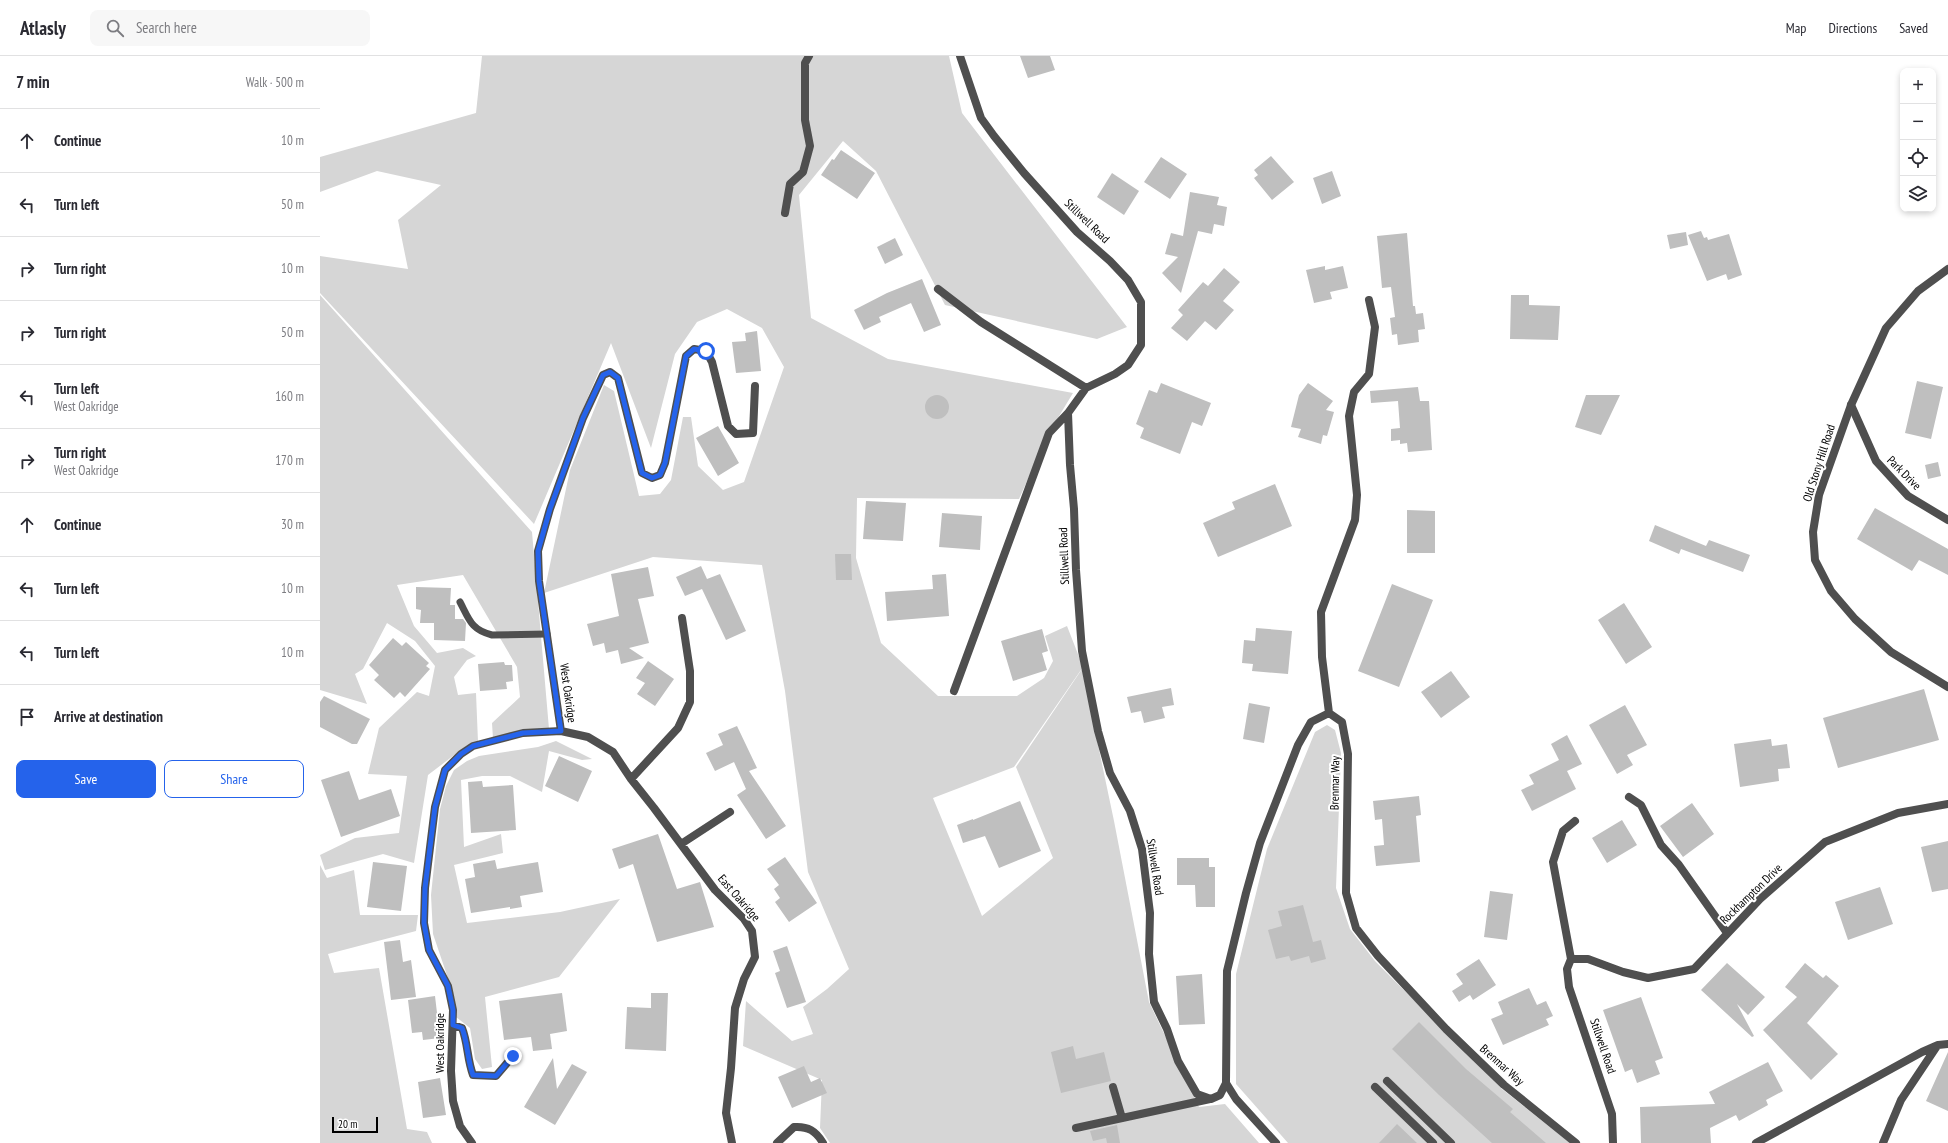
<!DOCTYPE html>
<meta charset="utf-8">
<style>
:root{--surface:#fff;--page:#f7f7f7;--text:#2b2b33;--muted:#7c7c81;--line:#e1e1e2;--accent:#2563eb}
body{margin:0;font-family:"PT Sans Narrow",sans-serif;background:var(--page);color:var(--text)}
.controls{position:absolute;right:12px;top:12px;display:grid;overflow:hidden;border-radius:8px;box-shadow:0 2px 6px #0003}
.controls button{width:36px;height:36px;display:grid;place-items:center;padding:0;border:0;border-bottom:1px solid var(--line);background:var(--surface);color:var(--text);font:20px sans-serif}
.scale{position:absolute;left:12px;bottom:10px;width:46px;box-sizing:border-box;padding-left:4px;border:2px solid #000;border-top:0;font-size:11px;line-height:14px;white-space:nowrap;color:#000;-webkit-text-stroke:3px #fff;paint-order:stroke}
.stop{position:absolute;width:12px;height:12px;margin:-9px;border:3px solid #2563eb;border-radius:50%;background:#fff}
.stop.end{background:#2563eb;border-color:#fff;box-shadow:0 1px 4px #0008}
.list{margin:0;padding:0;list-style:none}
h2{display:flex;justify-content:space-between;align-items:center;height:52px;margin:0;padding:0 16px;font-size:17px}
h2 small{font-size:13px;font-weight:400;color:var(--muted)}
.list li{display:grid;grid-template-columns:26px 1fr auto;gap:12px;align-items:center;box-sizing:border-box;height:64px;padding:0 16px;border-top:1px solid var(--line)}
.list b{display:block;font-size:15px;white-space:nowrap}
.list p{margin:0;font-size:13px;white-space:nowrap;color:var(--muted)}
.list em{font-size:13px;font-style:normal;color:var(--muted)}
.actions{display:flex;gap:8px;padding:12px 16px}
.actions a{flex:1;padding:9px 0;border:1px solid var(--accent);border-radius:8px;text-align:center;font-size:14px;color:var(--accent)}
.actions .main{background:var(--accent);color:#fff}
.icon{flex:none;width:22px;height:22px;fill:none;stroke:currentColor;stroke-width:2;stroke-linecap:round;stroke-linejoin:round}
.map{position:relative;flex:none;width:1628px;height:1087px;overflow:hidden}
header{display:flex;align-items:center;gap:24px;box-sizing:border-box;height:56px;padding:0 20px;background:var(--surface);border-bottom:1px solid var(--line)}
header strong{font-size:19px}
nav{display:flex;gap:22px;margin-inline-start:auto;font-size:14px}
.search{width:280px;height:36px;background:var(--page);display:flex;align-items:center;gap:10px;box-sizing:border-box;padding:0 14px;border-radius:8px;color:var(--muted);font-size:15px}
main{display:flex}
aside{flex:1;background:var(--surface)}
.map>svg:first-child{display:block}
.green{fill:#d6d6d6}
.building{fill:#bfbfbf}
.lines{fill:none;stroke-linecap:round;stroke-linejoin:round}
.service{stroke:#4f4f4f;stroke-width:7}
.minor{stroke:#4f4f4f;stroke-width:8}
.tertiary{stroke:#4f4f4f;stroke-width:8}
.route{stroke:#2563eb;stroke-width:5}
.labels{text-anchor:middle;stroke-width:4;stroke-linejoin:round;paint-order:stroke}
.street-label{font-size:12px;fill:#000;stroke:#fff}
</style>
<header>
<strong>Atlasly</strong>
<div class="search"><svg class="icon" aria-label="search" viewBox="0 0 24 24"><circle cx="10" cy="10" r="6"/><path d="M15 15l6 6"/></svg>Search here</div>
<nav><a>Map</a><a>Directions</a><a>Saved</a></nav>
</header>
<main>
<aside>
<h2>7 min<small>Walk · 500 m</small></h2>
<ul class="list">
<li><svg class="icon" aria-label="ahead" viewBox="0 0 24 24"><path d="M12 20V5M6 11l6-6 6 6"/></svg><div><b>Continue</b></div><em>10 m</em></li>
<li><svg class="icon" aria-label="left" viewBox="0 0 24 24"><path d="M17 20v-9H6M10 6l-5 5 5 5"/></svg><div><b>Turn left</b></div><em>50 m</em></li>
<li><svg class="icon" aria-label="right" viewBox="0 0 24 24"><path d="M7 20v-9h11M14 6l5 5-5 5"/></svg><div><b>Turn right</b></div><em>10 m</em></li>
<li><svg class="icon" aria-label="right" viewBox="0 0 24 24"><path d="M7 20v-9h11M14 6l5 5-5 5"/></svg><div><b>Turn right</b></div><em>50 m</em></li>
<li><svg class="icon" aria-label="left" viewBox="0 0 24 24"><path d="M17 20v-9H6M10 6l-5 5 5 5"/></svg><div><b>Turn left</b><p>West Oakridge</p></div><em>160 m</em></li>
<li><svg class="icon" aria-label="right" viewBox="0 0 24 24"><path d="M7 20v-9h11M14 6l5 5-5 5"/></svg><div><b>Turn right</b><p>West Oakridge</p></div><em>170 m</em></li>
<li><svg class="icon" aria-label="ahead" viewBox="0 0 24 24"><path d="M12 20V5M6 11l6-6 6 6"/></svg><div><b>Continue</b></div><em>30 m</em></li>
<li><svg class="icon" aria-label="left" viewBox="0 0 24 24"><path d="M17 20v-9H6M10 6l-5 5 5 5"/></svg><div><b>Turn left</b></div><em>10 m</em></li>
<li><svg class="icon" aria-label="left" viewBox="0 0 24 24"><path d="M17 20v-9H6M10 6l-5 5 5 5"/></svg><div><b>Turn left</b></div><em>10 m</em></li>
<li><svg class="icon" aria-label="arrive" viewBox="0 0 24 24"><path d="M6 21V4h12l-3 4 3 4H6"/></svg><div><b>Arrive at destination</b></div></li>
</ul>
<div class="actions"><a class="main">Save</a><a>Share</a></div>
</aside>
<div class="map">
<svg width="1628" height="1087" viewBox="0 0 1628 1087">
<rect width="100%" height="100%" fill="#fff"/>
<!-- green -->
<path class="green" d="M 162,0 L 629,0 L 642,57 L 807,271 L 777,283 L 625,249 L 556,115 L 523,85 L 479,139 L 491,262 L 568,303 L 753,337 L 727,380 L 699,443 L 537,442 L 536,502 L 561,587 L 618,640 L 697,640 L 724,622 L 733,605 L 725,580 L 747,570 L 763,611 L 694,711 L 613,742 L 662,860 L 733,802 L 696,711 L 762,613 L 794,765 L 829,946 L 879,1051 L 905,1048 L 939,1087 L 510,1087 L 500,1072 L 502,1024 L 423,990 L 426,945 L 472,985 L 493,978 L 483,951 L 507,933 L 529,913 L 488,816 L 465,635 L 442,509 L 333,501 L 224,537 L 250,414 L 284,329 L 294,335 L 319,440 L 340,438 L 351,424 L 363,361 L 371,361 L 378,410 L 403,434 L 424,426 L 464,311 L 442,272 L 407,253 L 377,266 L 355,298 L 331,392 L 291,287 L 214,468 L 0,237 L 0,200 L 88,213 L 78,164 L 121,129 L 57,115 L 0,136 L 0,101 L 156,57 Z
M 0,239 L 212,476 L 229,673 L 173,683 L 172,667 L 200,641 L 197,611 L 143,519 L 77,529 L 94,570 L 117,597 L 143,592 L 156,600 L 147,604 L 134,621 L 138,639 L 156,637 L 158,686 L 146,690 L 108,719 L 94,807 L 63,798 L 5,814 L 0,799 L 35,782 L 79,777 L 87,720 L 48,718 L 59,672 L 97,636 L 109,640 L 115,610 L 95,585 L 67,567 L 43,613 L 35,618 L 47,648 L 0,634 Z
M 1007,669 L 1015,674 L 1021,697 L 1016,832 L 1030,873 L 1055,905 L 1182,1033 L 1250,1087 L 968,1087 L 916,1028 L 916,918 L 947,793 L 995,676 Z
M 236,685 L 272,703 L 262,704 L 229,695 L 222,736 L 190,720 L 162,720 L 141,724 L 144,791 L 181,778 L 183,797 L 134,809 L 147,867 L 240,856 L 300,843 L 239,921 L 165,941 L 172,1011 L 162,1013 L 155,1003 L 150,972 L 136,961 L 134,940 L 113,878 L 111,839 L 120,753 L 126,730 L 134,714 L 147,705 L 159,700 L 218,691 Z
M 0,809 L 7,822 L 34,814 L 40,859 L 98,859 L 96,875 L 8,898 L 14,917 L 59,912 L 87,1073 L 107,1076 L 112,1087 L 0,1087 Z"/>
<!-- building -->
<path class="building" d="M 700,0 L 730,0 L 735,14 L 708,22 Z
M 521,94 L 555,117 L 537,143 L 501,119 L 512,103 L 514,104 Z
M 951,100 L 974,126 L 952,144 L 934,122 L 938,119 L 934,114 Z
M 841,101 L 867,118 L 850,143 L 824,126 Z
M 1012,115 L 1021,140 L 1002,148 L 993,122 Z
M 792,117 L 819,135 L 804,159 L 777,141 Z
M 870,136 L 899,141 L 897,149 L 907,151 L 904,170 L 894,168 L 892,178 L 878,175 L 861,237 L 842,217 L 858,201 L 845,198 L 851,177 L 863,180 Z
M 1381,175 L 1384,182 L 1387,181 L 1388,184 L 1409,178 L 1422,219 L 1408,224 L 1406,218 L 1387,225 L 1368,179 Z
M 1366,176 L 1368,189 L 1350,193 L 1347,179 Z
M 1087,177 L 1093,250 L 1095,250 L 1096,258 L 1103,257 L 1105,273 L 1098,274 L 1099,286 L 1078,289 L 1077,278 L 1072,279 L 1070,262 L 1075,261 L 1071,231 L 1062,232 L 1057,180 Z
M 575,182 L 583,199 L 565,208 L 557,191 Z
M 1005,210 L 1005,214 L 1023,210 L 1028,232 L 1010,236 L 1012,243 L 994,247 L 986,214 Z
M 904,212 L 920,226 L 903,245 L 914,254 L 896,274 L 885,265 L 867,285 L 851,272 L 863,259 L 858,254 L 883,226 L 888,230 Z
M 602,223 L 621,269 L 604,276 L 591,247 L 559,261 L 561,266 L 544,274 L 534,254 L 567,237 Z
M 1191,239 L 1209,239 L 1209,249 L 1240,250 L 1238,284 L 1190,283 Z
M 437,275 L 441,315 L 416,317 L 412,286 L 426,285 L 425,277 Z
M 1597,325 L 1623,331 L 1611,383 L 1585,377 Z
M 841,327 L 891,347 L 882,370 L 872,366 L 860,398 L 820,382 L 824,372 L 816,368 L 829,334 L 837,337 Z
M 988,327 L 1013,345 L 1006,354 L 1014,356 L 1007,380 L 1003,379 L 1001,388 L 978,381 L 981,373 L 971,371 L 979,339 Z
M 1098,331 L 1100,345 L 1109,345 L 1112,394 L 1088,396 L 1087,387 L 1080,388 L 1080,384 L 1071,385 L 1071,373 L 1080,372 L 1078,345 L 1051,347 L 1050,335 Z
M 1266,339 L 1300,339 L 1281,379 L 1255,371 Z
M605 351a12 12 0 1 1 24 0a12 12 0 1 1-24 0Z
M 398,370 L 419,407 L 398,420 L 376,382 Z
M 1618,406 L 1621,420 L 1608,423 L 1605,409 Z
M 955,428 L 972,470 L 898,501 L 883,467 L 915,453 L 912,446 Z
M 546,445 L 586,447 L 583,485 L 543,483 Z
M 1555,452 L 1628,493 L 1628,519 L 1599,504 L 1592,515 L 1537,483 Z
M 1087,454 L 1115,455 L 1115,497 L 1087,497 Z
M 622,457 L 662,460 L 660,494 L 619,491 Z
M 1335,469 L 1386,490 L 1389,484 L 1430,499 L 1423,516 L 1361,493 L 1359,498 L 1329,485 Z
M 515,498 L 531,498 L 532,524 L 516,524 Z
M 381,510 L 387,523 L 400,518 L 426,575 L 406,584 L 382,533 L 365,540 L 356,521 Z
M 328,511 L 334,540 L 318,543 L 329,587 L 309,592 L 324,602 L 301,608 L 298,594 L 286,597 L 284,587 L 273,590 L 267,568 L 299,560 L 291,518 Z
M 626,518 L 629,560 L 567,565 L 565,536 L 613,533 L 612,519 Z
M 1072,528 L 1113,544 L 1079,631 L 1038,615 Z
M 96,531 L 131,532 L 130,549 L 135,549 L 135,563 L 143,563 L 146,567 L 145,585 L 114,584 L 114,567 L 100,567 L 101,554 L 96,553 Z
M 1304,547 L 1332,591 L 1306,608 L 1278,564 Z
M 936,572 L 972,575 L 968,618 L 932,615 L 933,608 L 922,607 L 924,584 L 935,585 Z
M 722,573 L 728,595 L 722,597 L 727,614 L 693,625 L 681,585 Z
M 73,582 L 82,590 L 86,586 L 109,607 L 106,610 L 110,613 L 85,641 L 80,636 L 74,642 L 54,624 L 59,619 L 49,609 Z
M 328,605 L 354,623 L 335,650 L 317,638 L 325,627 L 316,622 Z
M 184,606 L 185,609 L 192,609 L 193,625 L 186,626 L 187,633 L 160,635 L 158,608 Z
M 1131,615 L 1150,641 L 1121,662 L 1101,636 Z
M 851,632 L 854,649 L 842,651 L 845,662 L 824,667 L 821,655 L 811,657 L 807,641 Z
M 1604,633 L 1619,684 L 1518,712 L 1503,662 Z
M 4,640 L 50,663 L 37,688 L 32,688 L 0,671 L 0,646 Z
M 929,647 L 950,651 L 944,687 L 923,683 Z
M 1305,649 L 1327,689 L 1307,699 L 1313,709 L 1297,718 L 1269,669 Z
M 417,670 L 437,712 L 429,715 L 466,770 L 446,783 L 417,739 L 426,733 L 414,706 L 395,715 L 386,697 L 403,689 L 398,678 Z
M 1247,679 L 1262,708 L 1247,715 L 1256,733 L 1212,755 L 1201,734 L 1214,728 L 1209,719 L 1239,704 L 1231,688 Z
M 1451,683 L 1452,690 L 1467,688 L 1470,712 L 1458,713 L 1459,725 L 1420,731 L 1414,688 Z
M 239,700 L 272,715 L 258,746 L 225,730 Z
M 29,715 L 39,744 L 71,733 L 80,760 L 21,781 L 1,724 Z
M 162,725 L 163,731 L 193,729 L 196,774 L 151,777 L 148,726 Z
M 1099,740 L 1101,759 L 1096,760 L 1100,806 L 1056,810 L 1054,790 L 1064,789 L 1062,763 L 1055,764 L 1053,745 Z
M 700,745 L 721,795 L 679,812 L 665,780 L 643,787 L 637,769 L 653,763 L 653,764 Z
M 1372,747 L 1394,778 L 1363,801 L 1340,770 Z
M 1302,764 L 1317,789 L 1287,807 L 1272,782 Z
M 338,778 L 357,833 L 380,826 L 394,871 L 337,886 L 313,808 L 299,813 L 292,793 Z
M 1628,785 L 1628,833 L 1612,836 L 1601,791 Z
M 465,801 L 497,847 L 469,866 L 455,846 L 460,842 L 454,833 L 459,829 L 447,813 Z
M 857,802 L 889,802 L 889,811 L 895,811 L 895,851 L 876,851 L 875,829 L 857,829 Z
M 175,804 L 177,813 L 218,806 L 223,836 L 200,840 L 202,851 L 190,853 L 190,851 L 151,857 L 145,823 L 155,821 L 153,808 Z
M 53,806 L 87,810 L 81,855 L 47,851 Z
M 1560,831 L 1573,868 L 1528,884 L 1515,846 Z
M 1170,835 L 1193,838 L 1187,884 L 1164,881 Z
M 983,849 L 993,886 L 1001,884 L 1006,903 L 991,907 L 989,900 L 971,905 L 969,900 L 956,903 L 948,874 L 962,870 L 958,855 Z
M 80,884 L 83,906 L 91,904 L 96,941 L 71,944 L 64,886 Z
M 467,890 L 486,946 L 467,952 L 455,917 L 460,915 L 453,895 Z
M 1159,903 L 1176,929 L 1153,944 L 1150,939 L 1139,946 L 1132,935 L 1143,928 L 1136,918 Z
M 1407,907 L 1445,941 L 1428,959 L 1417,948 L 1434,980 L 1432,981 L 1381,934 Z
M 1485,907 L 1503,922 L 1506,919 L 1519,930 L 1487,967 L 1518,998 L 1491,1024 L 1443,974 L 1477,941 L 1465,931 Z
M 882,918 L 885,968 L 859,969 L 856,920 Z
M 1209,932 L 1217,949 L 1226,945 L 1233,960 L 1226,963 L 1229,969 L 1183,989 L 1171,963 L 1183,958 L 1178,946 Z
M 242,937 L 247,975 L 230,978 L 232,993 L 213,995 L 211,981 L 184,984 L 179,945 Z
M 331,937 L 348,937 L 346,995 L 305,993 L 307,951 L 331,952 Z
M 115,940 L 120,982 L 103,984 L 102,976 L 92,977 L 88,944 Z
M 1321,941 L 1343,1002 L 1335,1005 L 1340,1018 L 1317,1027 L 1312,1013 L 1305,1016 L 1283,954 Z
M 1099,966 L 1146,1013 L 1193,1053 L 1190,1056 L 1226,1087 L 1172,1087 L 1119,1039 L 1072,993 Z
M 753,990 L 756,1003 L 784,996 L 791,1025 L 741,1037 L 731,996 Z
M 1628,996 L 1628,1055 L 1606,1045 Z
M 233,1002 L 237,1033 L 252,1008 L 267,1016 L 235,1069 L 204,1051 Z
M 1448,1006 L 1463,1035 L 1446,1044 L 1448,1049 L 1419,1065 L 1416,1059 L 1390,1072 L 1391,1087 L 1321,1087 L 1320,1051 L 1395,1048 L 1389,1036 Z
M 484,1010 L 491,1026 L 500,1022 L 507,1037 L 472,1052 L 458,1021 Z
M 120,1022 L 126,1059 L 103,1062 L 98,1026 Z
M 1077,1068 L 1097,1087 L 1059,1087 Z
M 797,1069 L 800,1087 L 787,1087 L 786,1082 L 773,1085 L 770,1075 Z"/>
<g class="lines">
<!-- service -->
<path class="service" d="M 140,546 C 149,563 151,574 172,579 L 227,578"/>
<!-- minor -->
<path class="minor" d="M 640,0 L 661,62 L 674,80 L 704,117 L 757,176 L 790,205 L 808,224 L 821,246 L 821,289 L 808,309 L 795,318 L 766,332 L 748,357 L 750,409 L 754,453 L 756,514 L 762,595 L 778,675 L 790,717 L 810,755 L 822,793 L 830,857 L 829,898 L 834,946 L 847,973 L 858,1005 L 877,1038 L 891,1043 L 900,1039 L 906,1027
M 465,157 L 470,128 L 483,116 L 490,90 L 485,64 L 485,7 L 489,0
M 618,233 L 661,266 L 766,332
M 1531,349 L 1556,405 L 1588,440 L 1628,464
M 634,635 L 729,377 L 748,357
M 1009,657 L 1002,601 L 1001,556 L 1035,464 L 1037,439 L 1029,360 L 1034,336 L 1049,318 L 1055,271 L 1049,244
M 241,675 L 268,681 L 293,696 L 311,723 L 334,752 L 395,834 L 424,863 L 432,875 L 435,901 L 424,923 L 415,952 L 411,1012 L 406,1057 L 412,1087
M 311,723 L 358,672 L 370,646 L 370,615 L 362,562
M 1309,741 L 1321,749 L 1341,789 L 1359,809 L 1407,877
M 361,788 L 410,756
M 1251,903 L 1268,903 L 1303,916 L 1328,922 L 1374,913 L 1440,843 L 1505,786 L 1578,757 L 1628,748
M 1251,903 L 1247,913 L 1249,931 L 1292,1058 L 1293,1087
M 1251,903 L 1233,806 L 1243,775 L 1255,765
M 133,969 L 142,972 C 148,987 147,1003 153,1019 L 176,1020 L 193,1000
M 1067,1025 L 1131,1087
M 793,1031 L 802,1062
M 1055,1031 L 1113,1087
M 756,1072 L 890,1043
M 152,1087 L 140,1070 L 133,1045 L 131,1015 L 133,954 L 128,930 L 109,894 L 104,867 L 105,832 L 115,751 L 125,714 L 141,698 L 153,690 L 203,677 L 241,675 L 219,525 L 218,495 L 230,453 L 263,362 L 283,319 L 290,316 L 298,322 L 322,417 L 332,422 L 340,419 L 345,407 L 366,300 L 374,293 L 386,295 L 392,306 L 408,370 L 416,378 L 433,377 L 435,330
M 457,1087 L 474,1071 C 488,1070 496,1075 503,1087
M 956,1087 L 916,1043 L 906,1027 L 907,915 L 926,837 L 940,787 L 978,689 L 991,666 L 1009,657 L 1022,666 L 1028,698 L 1026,837 L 1036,872 L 1058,900 L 1126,973 L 1184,1029 L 1256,1087
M 1436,1087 L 1602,996 L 1618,989 L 1628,988
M 1563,1087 L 1581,1044 L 1617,990"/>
<!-- tertiary -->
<path class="tertiary" d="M 1628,213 L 1598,235 L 1566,272 L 1531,349 L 1499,439 L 1493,476 L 1495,504 L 1511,535 L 1535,563 L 1571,596 L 1628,631"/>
</g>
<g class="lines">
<!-- route -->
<path class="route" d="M 193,1000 L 176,1020 L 153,1019 C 147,1003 148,987 142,972 L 133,969 L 133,954 L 128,930 L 109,894 L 104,867 L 105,832 L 115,751 L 125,714 L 141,698 L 153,690 L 203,677 L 241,675 L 219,525 L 218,495 L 230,453 L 263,362 L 283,319 L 290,316 L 298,322 L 322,417 L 332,422 L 340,419 L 345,407 L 366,300 L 374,293 L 386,295"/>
</g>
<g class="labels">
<!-- street labels -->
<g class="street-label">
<text transform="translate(767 165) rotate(44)" y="4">Stillwell Road</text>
<text transform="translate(1499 407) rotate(-72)" y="4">Old Stony Hill Road</text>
<text transform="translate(1584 417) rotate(45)" y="4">Park Drive</text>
<text transform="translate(744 500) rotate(-92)" y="4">Stillwell Road</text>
<text transform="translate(248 637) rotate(82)" y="4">West Oakridge</text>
<text transform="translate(1015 727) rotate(-89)" y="4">Brenmar Way</text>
<text transform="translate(835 811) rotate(81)" y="4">Stillwell Road</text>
<text transform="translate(1431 838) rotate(-44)" y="4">Rockhampton Drive</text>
<text transform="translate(419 842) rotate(49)" y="4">East Oakridge</text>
<text transform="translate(120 987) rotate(-90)" y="4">West Oakridge</text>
<text transform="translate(1283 990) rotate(71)" y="4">Stillwell Road</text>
<text transform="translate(1182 1009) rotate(42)" y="4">Brenmar Way</text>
</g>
</g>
</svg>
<div class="controls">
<button>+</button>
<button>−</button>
<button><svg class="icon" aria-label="locate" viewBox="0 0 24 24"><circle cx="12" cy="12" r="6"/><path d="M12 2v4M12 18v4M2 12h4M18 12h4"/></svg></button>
<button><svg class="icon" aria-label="layers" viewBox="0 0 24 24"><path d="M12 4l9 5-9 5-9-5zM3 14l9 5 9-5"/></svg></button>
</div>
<div class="scale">20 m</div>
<div class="stop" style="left:386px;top:295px"></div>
<div class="stop end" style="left:193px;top:1000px"></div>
</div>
</main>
